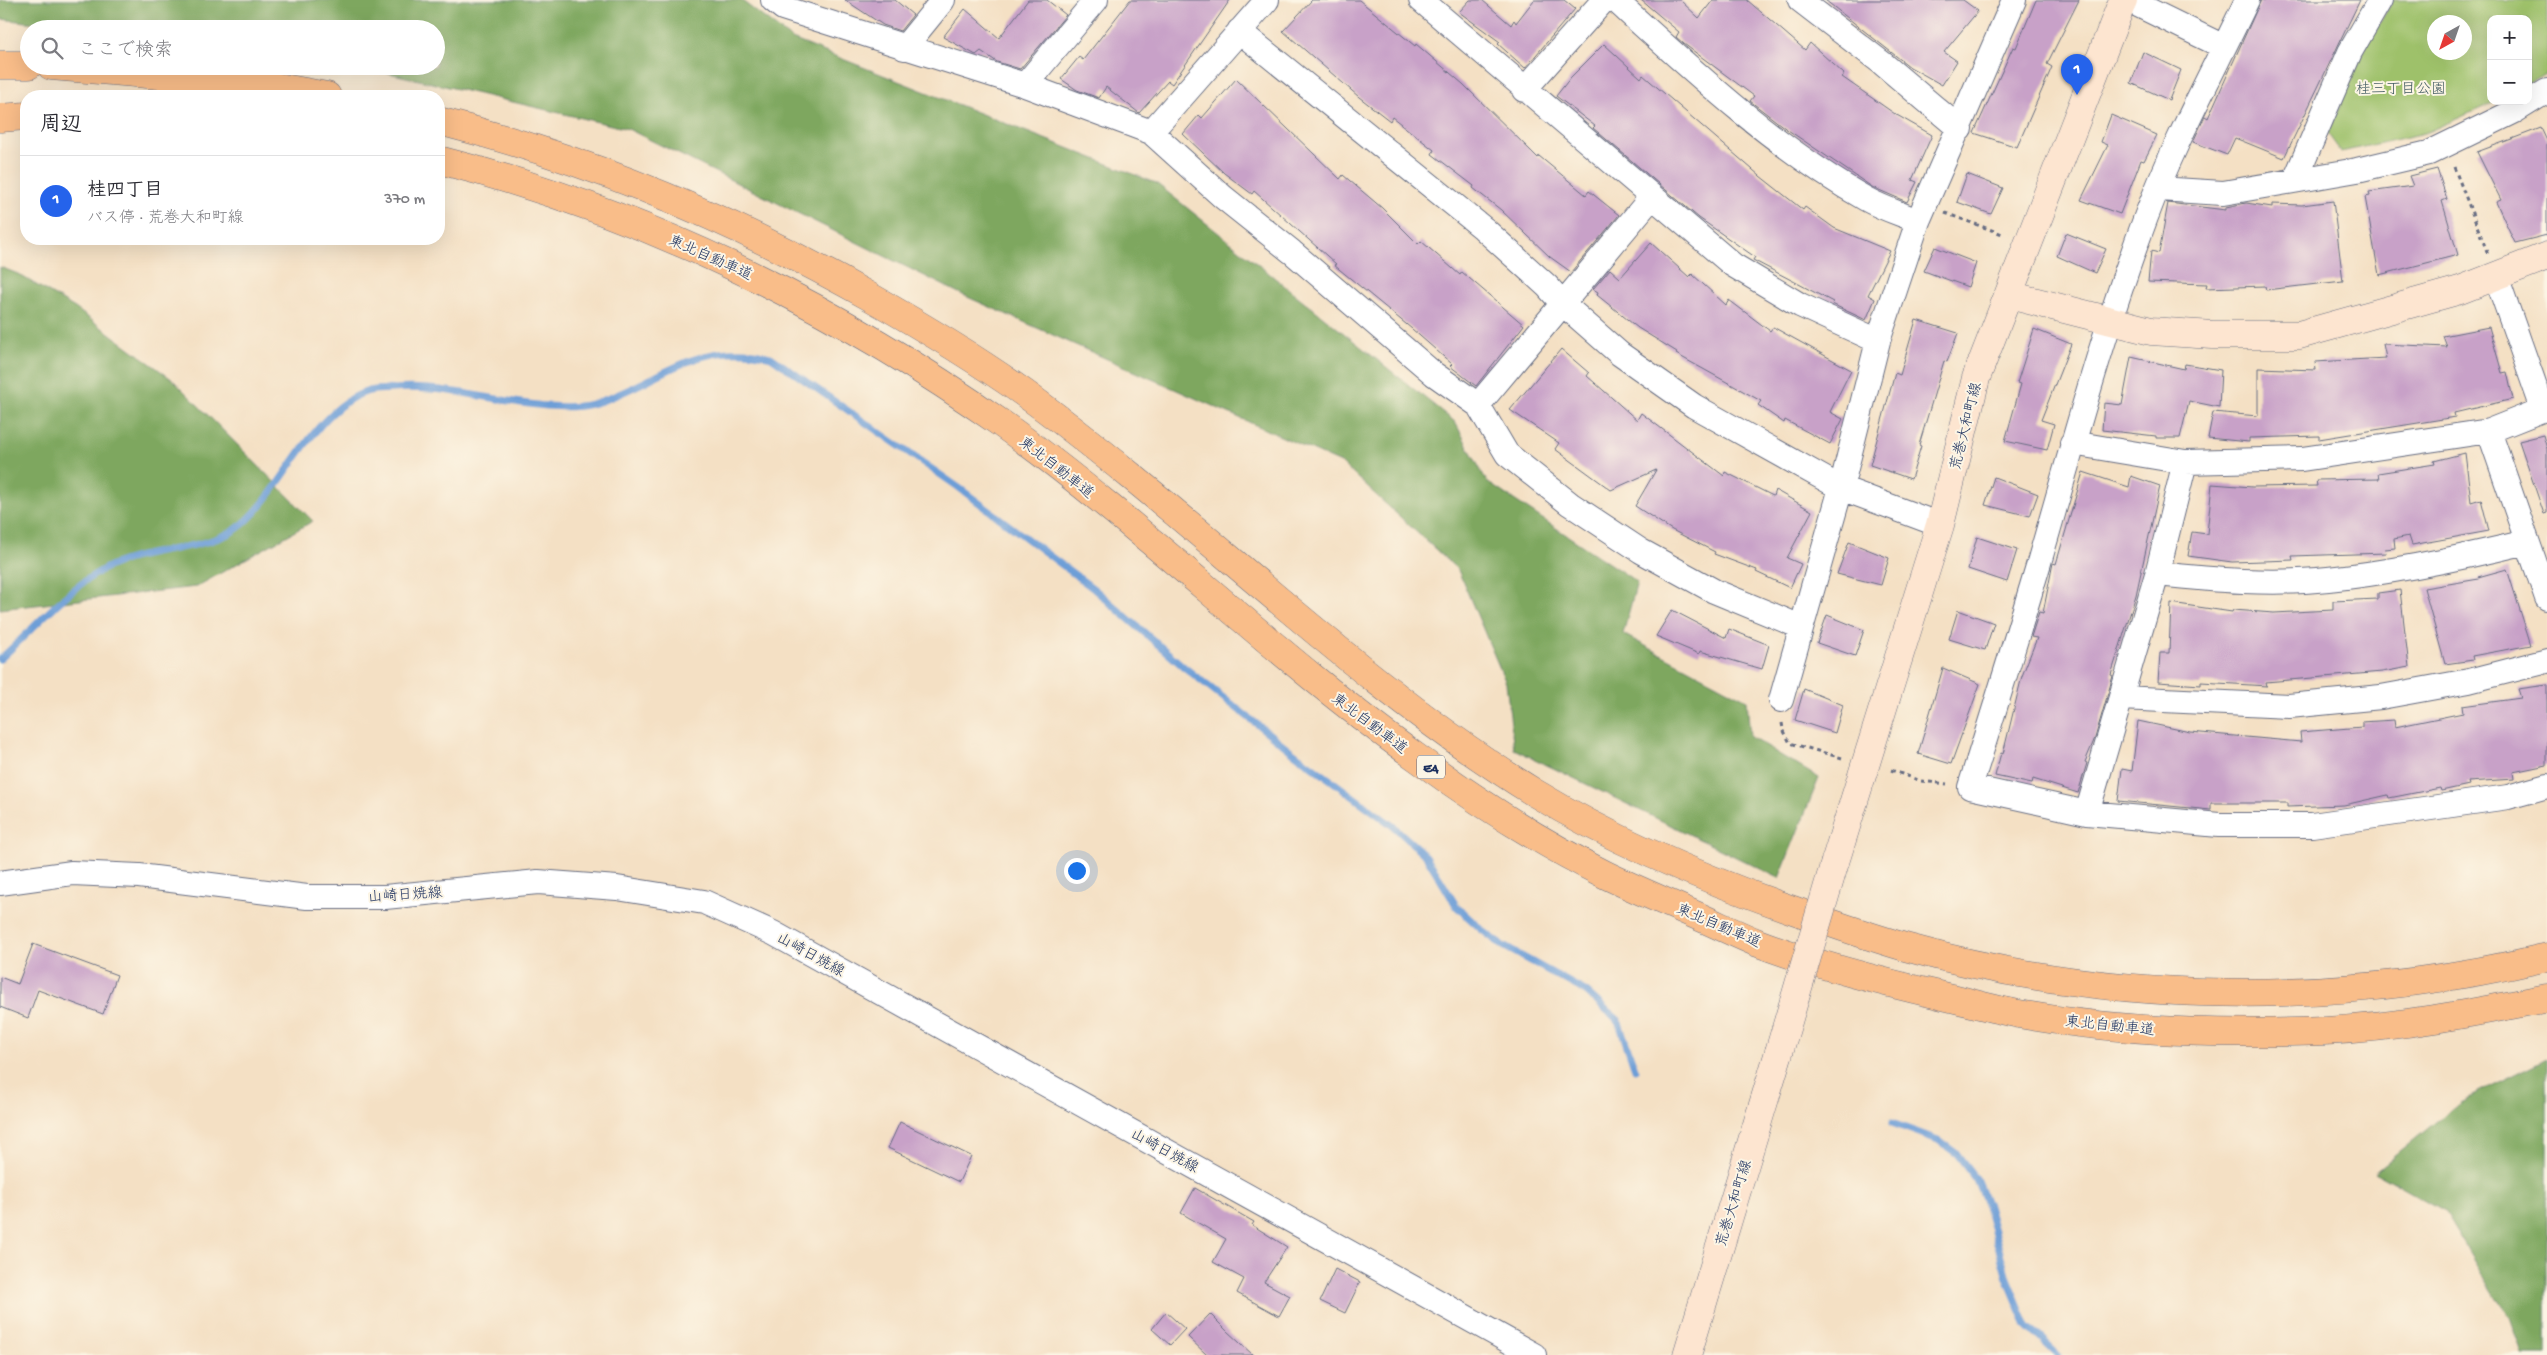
<!DOCTYPE html>
<html lang="ja">
<meta charset="utf-8">
<style>
:root{--surface:#fff;--page:#f7f7f7;--text:#2b2b33;--muted:#7c7c81;--line:#e1e1e2;--accent:#2563eb}
body{margin:0;font-family:"Gochi Hand","Klee One",sans-serif;background:var(--page);color:var(--text)}
.controls{position:absolute;right:15px;top:15px;display:grid;overflow:hidden;border-radius:10px;box-shadow:0 5px 20px #0002}
.controls button{width:45px;height:45px;display:grid;place-items:center;padding:0;border:0;border-bottom:1px solid var(--line);background:var(--surface);color:var(--text);font:25px sans-serif}
.compass{position:absolute;left:2427px;top:15px;width:45px;height:45px;border-radius:50%;background:var(--surface);box-shadow:0 5px 20px #0002;rotate:220deg}
.you{position:absolute;left:1076px;top:870px;width:18px;height:18px;margin:-12px;border:4px solid #fff;border-radius:50%;background:#1a73e8;box-shadow:0 0 0 8px #1a73e833}
.badge{display:grid;place-items:center;width:32px;height:32px;border-radius:50%;background:var(--accent);color:#fff;font-size:16px;font-weight:700}
.pin{position:absolute;translate:-50% -41px;filter:drop-shadow(0 1px 2px #0008)}
.pin::after{content:'';position:absolute;top:26px;width:18px;height:15px;background:inherit;clip-path:polygon(0 0,100% 0,50% 100%)}
.list{margin:0;padding:0;list-style:none}
h2{display:flex;justify-content:space-between;align-items:center;height:65px;margin:0;padding:0 20px;font-size:21px}
h2 small{font-size:16px;font-weight:400;color:var(--muted)}
.list li{display:grid;grid-template-columns:32px 1fr auto;gap:15px;align-items:center;box-sizing:border-box;height:90px;padding:0 20px;border-top:1px solid var(--line)}
.list b{display:block;font-size:19px;white-space:nowrap}
.list p{margin:0;font-size:16px;white-space:nowrap;color:var(--muted)}
.list em{font-size:16px;font-style:normal;color:var(--muted)}
.icon{flex:none;width:28px;height:28px;fill:none;stroke:currentColor;stroke-width:2;stroke-linecap:round;stroke-linejoin:round}
.map{position:relative;flex:none;width:2547px;height:1355px;overflow:hidden}
.search{position:absolute;background:var(--surface);box-shadow:0 5px 20px #0002;left:20px;top:20px;width:425px;height:55px;display:flex;align-items:center;gap:12px;box-sizing:border-box;padding:0 18px;border-radius:28px;color:var(--muted);font-size:19px}
.panel{position:absolute;background:var(--surface);box-shadow:0 5px 20px #0002;left:20px;top:90px;width:425px;height:155px;border-radius:20px}
.map>svg:first-child{display:block}
.green{fill:#9ec16a;stroke:#5c7864;fill-rule:evenodd}
.forest{fill:#7ea75e;stroke:#4c6b5e}
.lines{fill:none;stroke-linecap:round;stroke-linejoin:round}
.stream{stroke:#6d9ed7;stroke-width:7}
.building{fill:#c8a1c8}
.street-casing{stroke:#676d82;stroke-width:26}
.secondary-casing{stroke:#676d82;stroke-width:29}
.highway-casing{stroke:#676d82;stroke-width:29}
.path{stroke:#676d82;stroke-width:3;stroke-dasharray:4 4;stroke-linecap:butt}
.street{stroke:#fff;stroke-width:24}
.secondary{stroke:#fde5d0;stroke-width:28}
.highway{stroke:#f9bd89;stroke-width:28}
.secondary-bridge-casing{stroke:#676d82;stroke-width:29;stroke-linecap:butt}
.secondary-bridge{stroke:#fde5d0;stroke-width:28}
.labels{text-anchor:middle;stroke-width:4;stroke-linejoin:round;paint-order:stroke}
.shield{fill:#fcf5e5;stroke:#5e6a86;stroke-width:1}
.shield-label{font-size:14px;font-weight:bold;fill:#1b2f5e}
.park-label{font-size:15px;fill:#425b62;stroke:#fcf5e5}
.street-label{font-size:15px;fill:#1b2f5e;stroke:#fcf5e5}
</style>
<div class="map">
<svg width="2547" height="1355" viewBox="0 0 2547 1355">
<rect width="100%" height="100%" fill="#fcf5e5"/>
<filter id="ink" filterUnits="userSpaceOnUse"><feTurbulence type="fractalNoise" baseFrequency=".02" numOctaves="2"/><feDisplacementMap in="SourceGraphic" scale="10" xChannelSelector="R" yChannelSelector="G"/><feConvolveMatrix kernelMatrix="1 2 1 2 8 2 1 2 1" color-interpolation-filters="sRGB"/></filter>
<filter id="wash" filterUnits="userSpaceOnUse"><feTurbulence type="fractalNoise" baseFrequency=".0096" numOctaves="4" result="noise"/><feDisplacementMap in="SourceGraphic" scale="20" xChannelSelector="R" yChannelSelector="G"/><feGaussianBlur stdDeviation="1.12" result="paint"/><feColorMatrix in="noise" values="0 0 0 0 0 0 0 0 0 0 0 0 0 0 0 0 0 1.4 0 .05"/><feComposite in="paint" operator="in"/></filter>
<g filter="url(#wash)">
<rect width="100%" height="100%" fill="#f4e0c4"/>
<!-- green -->
<path class="green" d="M 2393,0 L 2547,0 L 2547,73 L 2528,84 L 2528,19 L 2491,19 L 2491,101 L 2497,101 L 2425,133 L 2341,152 L 2328,134 L 2364,50 ZM 2434,22 L 2464,22 L 2464,52 L 2434,52 Z"/>
<!-- forest -->
<path class="forest" d="M 0,0 L 741,0 L 792,39 L 1156,183 L 1455,422 L 1487,482 L 1637,582 L 1623,634 L 1747,700 L 1750,737 L 1819,778 L 1779,878 L 1514,749 L 1506,683 L 1458,570 L 1341,463 L 963,295 L 628,129 L 359,66 L 436,66 L 436,29 L 89,29 L 0,19 Z
M 0,267 L 18,274 L 75,308 L 173,380 L 313,521 L 196,587 L 0,609 Z
M 2547,1059 L 2547,1355 L 2522,1355 L 2509,1318 L 2444,1211 L 2375,1172 L 2460,1102 Z"/>
<g class="lines">
<!-- stream -->
<path class="stream" d="M 0,659 C 34,629 64,591 104,569 C 144,547 211,552 243,524 C 284,489 314,409 366,392 C 373,389 384,390 392,389 C 444,384 495,402 547,406 C 562,407 580,408 595,403 C 657,384 700,336 771,357 L 958,487 L 1094,589 L 1184,667 L 1290,750 L 1393,826 L 1426,856 L 1457,907 L 1482,930 L 1503,946 L 1585,991 L 1618,1020 L 1635,1069
M 1892,1123 L 1938,1140 L 1957,1154 L 1976,1179 L 1987,1206 L 2007,1278 L 2027,1326 L 2058,1355"/>
</g>
<g id="blocks">
<!-- building -->
<path class="building" d="M 845,0 L 895,0 L 913,15 L 900,31 L 883,25 Z
M 1028,0 L 1047,0 L 1066,15 L 1020,69 L 997,62 L 981,51 L 976,55 L 943,37 L 965,9 L 999,38 Z
M 1130,0 L 1230,0 L 1172,84 L 1168,81 L 1139,113 L 1106,87 L 1099,98 L 1077,90 L 1061,79 L 1079,57 L 1083,60 Z
M 1312,0 L 1359,0 L 1415,46 L 1416,44 L 1463,84 L 1538,158 L 1539,156 L 1586,195 L 1589,191 L 1619,215 L 1571,272 L 1550,257 L 1501,210 L 1473,188 L 1474,186 L 1432,154 L 1434,150 L 1392,117 L 1390,121 L 1359,97 L 1283,31 Z
M 1470,0 L 1482,0 L 1511,25 L 1514,20 L 1516,23 L 1534,0 L 1564,0 L 1575,9 L 1525,68 L 1498,44 L 1500,42 L 1459,12 Z
M 1641,0 L 1680,0 L 1699,18 L 1713,0 L 1747,0 L 1805,50 L 1810,43 L 1844,74 L 1842,77 L 1895,114 L 1932,135 L 1912,180 L 1917,182 L 1907,202 L 1872,187 L 1785,128 L 1750,101 L 1754,96 L 1684,44 L 1676,37 L 1679,32 Z
M 1825,0 L 1963,0 L 1978,11 L 1944,52 L 1957,61 L 1942,85 L 1910,67 Z
M 2036,0 L 2079,0 L 2047,64 L 2052,67 L 2017,147 L 1974,133 L 2013,47 L 2016,48 Z
M 2261,0 L 2360,0 L 2284,158 L 2235,138 L 2227,155 L 2193,142 L 2205,116 L 2208,118 Z
M 1604,44 L 1641,78 L 1643,75 L 1760,176 L 1803,210 L 1805,207 L 1834,228 L 1890,251 L 1868,295 L 1875,299 L 1866,320 L 1832,304 L 1833,302 L 1753,260 L 1755,257 L 1699,218 L 1593,128 L 1595,126 L 1556,96 L 1571,77 Z
M 2143,52 L 2181,70 L 2169,100 L 2131,83 Z
M 1236,79 L 1340,179 L 1343,175 L 1382,208 L 1418,244 L 1421,241 L 1460,275 L 1462,272 L 1524,325 L 1476,386 L 1450,366 L 1452,364 L 1412,329 L 1334,265 L 1336,264 L 1254,191 L 1252,194 L 1224,173 L 1183,134 L 1199,115 L 1202,118 Z
M 2111,115 L 2157,135 L 2144,161 L 2141,160 L 2120,214 L 2081,200 L 2108,145 L 2101,142 Z
M 2541,128 L 2547,141 L 2547,235 L 2515,243 L 2496,202 L 2501,200 L 2477,152 Z
M 2437,169 L 2447,199 L 2442,201 L 2458,255 L 2379,275 L 2365,197 L 2370,196 L 2369,192 L 2413,186 L 2409,176 Z
M 1967,174 L 2003,188 L 1991,214 L 1957,202 Z
M 2333,201 L 2343,281 L 2266,290 L 2265,286 L 2206,288 L 2207,284 L 2148,282 L 2151,251 L 2159,253 L 2168,203 L 2226,210 L 2226,207 L 2246,203 L 2272,207 L 2272,204 L 2302,205 Z
M 2066,233 L 2106,249 L 2095,273 L 2057,256 Z
M 1651,243 L 1689,277 L 1692,274 L 1726,305 L 1729,300 L 1770,331 L 1773,327 L 1851,370 L 1830,412 L 1843,419 L 1830,444 L 1785,420 L 1784,423 L 1758,405 L 1761,401 L 1676,354 L 1677,352 L 1638,328 L 1597,295 L 1598,292 L 1593,289 L 1610,269 L 1620,278 Z
M 1935,247 L 1976,263 L 1968,287 L 1924,271 Z
M 1916,320 L 1958,333 L 1947,362 L 1944,361 L 1919,445 L 1921,446 L 1911,479 L 1870,465 L 1895,373 L 1900,375 Z
M 2489,327 L 2502,373 L 2507,372 L 2513,399 L 2454,413 L 2455,417 L 2319,439 L 2319,436 L 2249,438 L 2249,442 L 2208,438 L 2213,412 L 2258,416 L 2258,368 L 2316,370 L 2315,362 L 2386,358 L 2383,344 L 2447,347 L 2443,336 Z
M 2034,329 L 2071,344 L 2041,420 L 2054,424 L 2047,450 L 2005,441 L 2021,384 L 2017,383 Z
M 1561,349 L 1589,373 L 1587,376 L 1637,420 L 1641,413 L 1724,476 L 1725,472 L 1773,496 L 1775,490 L 1812,511 L 1787,558 L 1801,564 L 1790,588 L 1756,572 L 1757,570 L 1714,554 L 1715,552 L 1672,530 L 1635,506 L 1656,470 L 1611,490 L 1555,449 L 1559,443 L 1510,410 Z
M 2131,357 L 2184,369 L 2185,364 L 2221,370 L 2219,407 L 2189,401 L 2180,438 L 2156,438 L 2156,436 L 2102,430 L 2104,403 L 2122,405 Z
M 2543,435 L 2547,449 L 2547,513 L 2544,514 L 2519,441 Z
M 2465,453 L 2471,502 L 2481,499 L 2489,531 L 2412,545 L 2409,536 L 2394,539 L 2395,548 L 2385,549 L 2386,553 L 2292,556 L 2293,560 L 2232,562 L 2188,556 L 2192,532 L 2207,534 L 2212,484 L 2252,487 L 2317,486 L 2316,480 L 2379,479 L 2378,473 L 2435,464 L 2434,461 Z
M 2083,472 L 2129,487 L 2131,476 L 2160,486 L 2136,595 L 2111,675 L 2113,676 L 2095,738 L 2085,762 L 2087,763 L 2078,793 L 2033,779 L 2032,784 L 1995,776 L 2001,753 L 2003,754 L 2022,676 L 2037,638 L 2031,637 L 2039,612 L 2043,613 L 2053,563 L 2056,564 Z
M 1994,477 L 2038,494 L 2030,516 L 1985,505 Z
M 1977,537 L 2017,550 L 2007,582 L 1968,569 Z
M 1849,542 L 1889,558 L 1881,585 L 1837,574 Z
M 2507,569 L 2531,645 L 2472,656 L 2473,660 L 2445,664 L 2424,588 L 2479,579 L 2478,577 Z
M 2400,590 L 2409,667 L 2382,672 L 2266,682 L 2267,686 L 2201,682 L 2201,685 L 2158,682 L 2160,653 L 2169,653 L 2171,603 L 2232,612 L 2233,610 L 2274,613 L 2333,610 L 2333,601 L 2378,599 L 2378,593 Z
M 1672,610 L 1726,638 L 1729,629 L 1769,645 L 1762,669 L 1700,651 L 1699,654 L 1656,636 Z
M 1958,610 L 1994,623 L 1985,650 L 1949,639 Z
M 1827,615 L 1864,630 L 1855,656 L 1817,643 Z
M 1943,668 L 1980,684 L 1951,764 L 1918,754 Z
M 2547,685 L 2547,765 L 2513,772 L 2514,779 L 2468,782 L 2469,785 L 2441,791 L 2440,788 L 2389,798 L 2388,795 L 2344,805 L 2287,807 L 2287,803 L 2211,803 L 2211,810 L 2118,801 L 2122,769 L 2132,771 L 2138,721 L 2190,732 L 2301,742 L 2300,732 L 2362,727 L 2362,722 L 2394,720 L 2395,727 L 2463,713 L 2462,706 L 2521,698 L 2518,689 Z
M 1804,689 L 1843,705 L 1835,733 L 1795,720 Z
M 33,944 L 117,975 L 103,1014 L 38,990 L 28,1018 L 0,1007 L 0,977 L 18,984 Z
M 900,1122 L 971,1156 L 959,1182 L 888,1148 Z
M 1195,1188 L 1254,1222 L 1252,1225 L 1287,1247 L 1264,1282 L 1290,1296 L 1279,1316 L 1237,1293 L 1244,1279 L 1213,1262 L 1226,1239 L 1181,1213 Z
M 1335,1269 L 1360,1282 L 1345,1313 L 1320,1301 Z
M 1166,1312 L 1185,1329 L 1170,1345 L 1152,1329 Z
M 1210,1314 L 1227,1331 L 1253,1355 L 1207,1355 L 1188,1337 Z"/>
</g>
</g>
<g filter="url(#ink)">
<use href="#blocks" fill-opacity="0" stroke="#676d82" stroke-width="1"/>
<g class="lines">
<!-- street casing -->
<g class="street-casing">
<path id="street" d="M 773,0 L 783,8 L 1025,85 L 1151,132 L 1223,197 L 1292,252 L 1434,374 L 1478,405 L 1507,454 L 1570,504 L 1641,551 L 1714,591 L 1801,627
M 1421,0 L 1733,265 L 1800,305 L 1878,341
M 1615,0 C 1694,72 1773,146 1866,199 C 1882,208 1901,214 1918,221
M 1800,0 L 1882,63 L 1960,129
M 2128,0 L 2224,47
M 2247,0 C 2213,72 2174,142 2146,217 C 2103,331 2072,449 2038,566 C 2016,640 1993,714 1970,787 L 2087,813 L 2219,825 L 2312,825 L 2508,797 L 2547,786
M 1239,31 L 1483,228 L 1547,286 L 1563,304 L 1620,354 L 1694,406 L 1841,488 L 1940,525
M 904,48 L 943,0
M 1025,85 L 1096,0
M 1524,90 L 1604,0
M 1151,132 L 1267,0
M 2295,180 L 2350,52 L 2380,0
M 2158,189 L 2223,193 L 2357,170 L 2429,153 L 2515,111 L 2547,91
M 2496,276 L 2543,409
M 1478,405 L 1651,198
M 2489,431 L 2547,598
M 2072,443 L 2185,462 L 2302,459 L 2489,431 L 2547,408
M 2157,574 C 2214,580 2272,585 2328,579 C 2396,572 2461,558 2527,542
M 2121,698 L 2289,706 L 2381,697 L 2469,681 L 2547,661
M 1781,700 L 1841,488 L 1878,341 L 1918,221 L 2014,0
M 2087,813 L 2157,574 L 2185,462
M 0,883 L 72,873 L 139,876 L 307,897 L 385,897 L 538,882 L 617,888 L 704,902 L 773,933 L 1534,1355"/>
</g>
<!-- secondary casing -->
<g class="secondary-casing">
<path id="secondary" d="M 2009,295 L 2151,331 L 2213,335 L 2299,335 L 2460,290 L 2547,256
M 1835,862 L 1940,525 L 1976,378 L 2123,0
M 1687,1355 L 1779,1052"/>
</g>
<!-- highway casing -->
<g class="highway-casing">
<path id="highway" d="M 0,65 L 29,65
M 51,66 L 256,83 L 327,96
M 0,118 L 26,116
M 439,121 C 592,160 737,221 874,299 C 925,328 976,359 1024,393 C 1199,520 1350,679 1535,793 C 1616,842 1704,879 1793,910 C 1830,923 1867,936 1905,947 C 2113,1005 2337,1007 2547,957
M 439,160 C 641,211 832,304 1002,424 C 1146,527 1272,654 1416,757 C 1476,801 1540,842 1606,875 C 1635,889 1664,901 1693,914 C 1714,923 1736,934 1758,943 C 1816,965 1878,981 1939,995 C 1966,1001 1992,1009 2019,1014 C 2120,1032 2223,1035 2325,1031 C 2400,1027 2474,1013 2547,998"/>
</g>
<!-- path -->
<path class="path" d="M 2454,167 L 2488,254
M 1945,213 L 2005,235
M 1782,723 L 1783,729 L 1790,743 L 1842,758
M 1891,770 L 1921,781 L 1947,784"/>
<!-- street -->
<use href="#street" class="street"/>
<!-- secondary -->
<use href="#secondary" class="secondary"/>
<!-- highway -->
<use href="#highway" class="highway"/>
<!-- secondary-bridge casing -->
<g class="secondary-bridge-casing">
<path id="secondary-bridge" d="M 1779,1052 L 1835,862"/>
</g>
<!-- secondary-bridge -->
<use href="#secondary-bridge" class="secondary-bridge"/>
</g>
</g>
<g class="labels">
<!-- shield labels -->
<rect class="shield" x="1417" y="755.5" width="28" height="23" rx="4"/>
<g class="shield-label">
<text x="1431" y="772">E4</text>
</g>
<!-- park labels -->
<g class="park-label">
<text x="2401" y="93">桂三丁目公園</text>
</g>
<!-- street labels -->
<g class="street-label">
<text transform="translate(711 257) rotate(24)" y="5">東北自動車道</text>
<text transform="translate(1965 426) rotate(-76)" y="5">荒巻大和町線</text>
<text transform="translate(1057 467) rotate(38)" y="5">東北自動車道</text>
<text transform="translate(1370 723) rotate(37)" y="5">東北自動車道</text>
<text transform="translate(405 894) rotate(-4)" y="5">山崎日焼線</text>
<text transform="translate(1719 925) rotate(23)" y="5">東北自動車道</text>
<text transform="translate(811 954) rotate(29)" y="5">山崎日焼線</text>
<text transform="translate(2110 1025) rotate(6)" y="5">東北自動車道</text>
<text transform="translate(1165 1150) rotate(29)" y="5">山崎日焼線</text>
<text transform="translate(1733 1203) rotate(-73)" y="5">荒巻大和町線</text>
</g>
</g>
</svg>
<div class="controls">
<button>+</button>
<button>−</button>
</div>
<svg class="compass" viewBox="-18 -18 36 36"><path d="M0-13l5 13h-10z" fill="#e53935"/><path d="M0 13l5-13h-10z" fill="#7c7c81"/></svg>
<div class="you"></div>
<div class="pin badge" style="left:2077px;top:95px">1</div>
<div class="search"><svg class="icon" aria-label="search" viewBox="0 0 24 24"><circle cx="10" cy="10" r="6"/><path d="M15 15l6 6"/></svg>ここで検索</div>
<section class="panel">
<h2>周辺<small></small></h2>
<ul class="list">
<li><span class="badge">1</span><div><b>桂四丁目</b><p>バス停 · 荒巻大和町線</p></div><em>370 m</em></li>
</ul>
</section>
</div>
